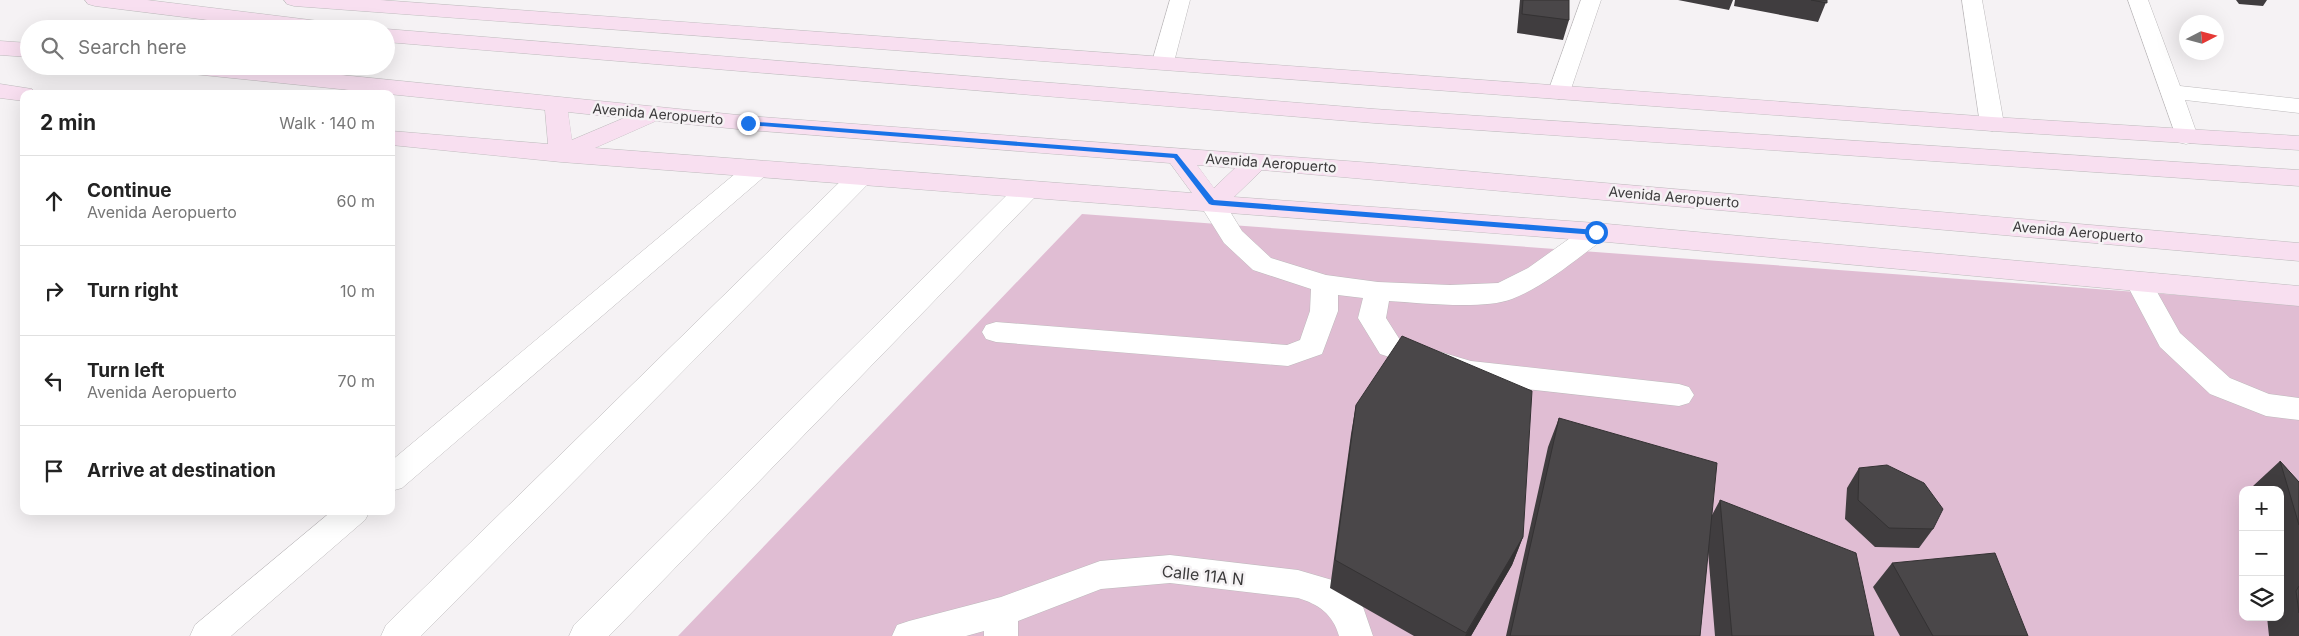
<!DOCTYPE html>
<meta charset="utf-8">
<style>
:root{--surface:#fff;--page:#f6f6f6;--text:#222;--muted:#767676;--line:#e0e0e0}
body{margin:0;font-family:Inter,sans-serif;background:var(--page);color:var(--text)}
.controls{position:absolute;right:15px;bottom:15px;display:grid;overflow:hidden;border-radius:10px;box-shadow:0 5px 20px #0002}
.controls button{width:45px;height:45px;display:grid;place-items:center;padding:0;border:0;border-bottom:1px solid var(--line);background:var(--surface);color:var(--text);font:25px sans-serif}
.compass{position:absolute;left:2179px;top:15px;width:45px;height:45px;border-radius:50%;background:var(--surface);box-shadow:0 5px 20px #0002;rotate:84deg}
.stop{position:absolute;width:15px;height:15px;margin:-11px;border:4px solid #1a73e8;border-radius:50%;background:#fff}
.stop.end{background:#1a73e8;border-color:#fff;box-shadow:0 1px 5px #0008}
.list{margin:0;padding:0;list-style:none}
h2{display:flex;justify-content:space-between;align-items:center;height:65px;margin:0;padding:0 20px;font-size:21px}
h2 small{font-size:16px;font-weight:400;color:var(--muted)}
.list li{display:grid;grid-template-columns:32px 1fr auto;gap:15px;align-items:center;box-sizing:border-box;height:90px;padding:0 20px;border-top:1px solid var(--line)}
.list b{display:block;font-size:19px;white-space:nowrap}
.list p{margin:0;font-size:16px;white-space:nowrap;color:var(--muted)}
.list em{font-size:16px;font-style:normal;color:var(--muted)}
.icon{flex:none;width:28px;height:28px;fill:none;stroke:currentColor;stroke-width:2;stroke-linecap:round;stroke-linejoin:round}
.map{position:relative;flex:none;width:2299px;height:636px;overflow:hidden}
.search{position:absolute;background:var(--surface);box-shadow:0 5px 20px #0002;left:20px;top:20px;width:375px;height:55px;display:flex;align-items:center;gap:12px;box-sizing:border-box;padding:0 18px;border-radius:28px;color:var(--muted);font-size:19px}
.panel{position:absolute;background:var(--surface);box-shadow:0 5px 20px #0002;left:20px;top:90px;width:375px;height:425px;border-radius:10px}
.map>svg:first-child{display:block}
.green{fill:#e0bdd3;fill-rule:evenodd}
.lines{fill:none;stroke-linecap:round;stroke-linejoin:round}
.lane-casing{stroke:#bdbabc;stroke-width:1}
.street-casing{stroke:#bdbabc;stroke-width:1}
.secondary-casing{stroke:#bdbabc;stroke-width:1}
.lane{fill:#fff;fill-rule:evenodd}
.street{fill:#fff;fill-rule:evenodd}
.secondary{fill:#f8dff0;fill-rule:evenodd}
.wall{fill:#403d3f}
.shaded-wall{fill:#343233}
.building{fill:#4a4749;stroke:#343233}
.route{fill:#1a73e8}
.labels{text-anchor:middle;stroke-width:5;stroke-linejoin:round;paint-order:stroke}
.street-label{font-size:14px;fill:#3b3a3b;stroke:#f5f2f4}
.near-street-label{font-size:16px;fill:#3b3a3b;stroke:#f5f2f4}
</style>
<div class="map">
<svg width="2299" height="636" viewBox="0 0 2299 636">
<rect width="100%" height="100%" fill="#f5f2f4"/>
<!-- green -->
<path class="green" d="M 1082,214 L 2299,304 L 2299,636 L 678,636 ZM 2243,490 L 2280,490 L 2280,617 L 2243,617 Z"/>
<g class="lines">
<!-- lane casing -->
<g class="lane-casing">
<path id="lane" d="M 860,169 L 869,171 L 872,177 L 869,183 L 421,636 L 381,636 L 386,625 L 851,171 Z
M 1212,195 L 1221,197 L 1242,231 L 1271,258 L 1326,275 L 1378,282 L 1450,285 L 1498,283 L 1528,268 L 1587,226 L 1596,223 L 1605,226 L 1609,232 L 1605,238 C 1575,260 1547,285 1512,299 C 1484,310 1420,303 1389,301 L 1386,318 L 1400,340 L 1471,361 L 1679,384 L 1689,387 L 1694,395 L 1689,403 L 1679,406 L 1471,383 L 1380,354 L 1358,318 L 1363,298 L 1338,295 L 1338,311 L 1322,354 L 1288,366 L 996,342 L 986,339 L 982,332 L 986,325 L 996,322 L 1287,345 L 1300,340 L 1310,311 L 1311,289 L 1253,270 L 1224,243 L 1199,203 L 1203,197 Z
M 2138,272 L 2147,274 L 2180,333 L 2230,378 L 2269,394 L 2299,398 L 2299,420 L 2266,416 L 2210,394 L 2160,347 L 2125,281 L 2129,274 Z"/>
</g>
<!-- street casing -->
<g class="street-casing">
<path id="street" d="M 1170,0 L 1190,0 L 1174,62 L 1171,67 L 1163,69 L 1155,67 L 1152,62 Z
M 1581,0 L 1601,0 L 1570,92 L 1567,97 L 1559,99 L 1551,97 L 1548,92 Z
M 1962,0 L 1982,0 L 2004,124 L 2000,129 L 1992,131 L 1984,129 L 1980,124 Z
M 2128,0 L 2148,0 L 2180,86 L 2299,99 L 2299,113 L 2185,100 L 2198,137 L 2194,142 L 2186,144 L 2178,142 Z
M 757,161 L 766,163 L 769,169 L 766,175 L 402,488 L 391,491 L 391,461 L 748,163 Z
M 1027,182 L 1036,184 L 1039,190 L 1036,196 L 609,636 L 569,636 L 574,625 L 1018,184 Z
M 332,511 L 370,511 L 365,520 L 231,636 L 190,636 L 195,625 Z
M 1170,555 L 1298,570 L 1339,582 L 1363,607 L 1373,636 L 1339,636 C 1333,614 1318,604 1298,598 L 1170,583 L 1101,589 L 1018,621 L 1018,636 L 984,636 L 984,631 L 966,636 L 892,636 L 897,625 L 909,621 L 1001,597 L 1100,561 Z"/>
</g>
<!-- secondary casing -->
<g class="secondary-casing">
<path id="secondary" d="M 85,0 L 147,0 L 335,23 L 343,24 L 346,29 L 280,29 L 95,6 L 88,4 Z
M 284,0 L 380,0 L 1992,117 L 2299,136 L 2299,150 L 1992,131 L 294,6 L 287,4 Z
M 385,29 L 386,29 L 1374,109 L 2299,170 L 2299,186 L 1374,123 L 386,42 Z
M 0,41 L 29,43 L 29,57 L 0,55 Z
M 172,66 L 252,66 L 748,116 L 1373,163 L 2299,243 L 2299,261 L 1262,170 L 1234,197 L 1596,223 L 2299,286 L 2299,306 L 1596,241 L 561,162 L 391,145 L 391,131 L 548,144 L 545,110 L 183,73 L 175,71 ZM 568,112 L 624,118 L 572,140 ZM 656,121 L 748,130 L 1170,163 L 1192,193 L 595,148 ZM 1197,165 L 1235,168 L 1214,188 Z
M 0,84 L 32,89 L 35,94 L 24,94 L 24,101 L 0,98 Z"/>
</g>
<!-- lane -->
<use href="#lane" class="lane"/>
<!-- street -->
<use href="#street" class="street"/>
<!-- secondary -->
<use href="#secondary" class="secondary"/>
</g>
<!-- wall -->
<path class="wall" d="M 1520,0 L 1569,0 L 1569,20 L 1563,40 L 1517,33 Z
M 1678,0 L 1733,0 L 1729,10 Z
M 1735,0 L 1827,0 L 1818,22 L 1734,6 Z
M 2236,0 L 2267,0 L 2263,6 L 2239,4 Z
M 1356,405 L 1523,537 L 1512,565 L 1471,636 L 1414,636 L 1330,588 L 1351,434 Z
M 1559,418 L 1712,515 L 1720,500 L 1874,636 L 1715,636 L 1708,551 L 1700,636 L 1506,636 L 1548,447 Z
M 2280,461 L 2299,482 L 2299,636 L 2269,636 L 2267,617 L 2280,617 L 2280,595 L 2282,591 L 2280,583 L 2280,490 L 2254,490 L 2253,486 Z
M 1859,468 L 1933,529 L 1919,548 L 1875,547 L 1845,519 L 1847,488 Z
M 1892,563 L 2028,636 L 1900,636 L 1873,587 Z"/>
<!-- shaded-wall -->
<path class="shaded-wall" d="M 1523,537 L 1512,565 L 1471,636 L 1465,636 Z"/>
<!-- building -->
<path class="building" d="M 1523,0 L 1569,0 L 1569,20 L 1522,14 Z
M 1811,0 L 1827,0 L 1827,3 Z
M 1402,336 L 1532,391 L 1523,537 L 1466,633 L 1335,560 L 1356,405 Z
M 1559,418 L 1717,463 L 1700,636 L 1510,636 Z
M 2280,461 L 2299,482 L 2299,525 Z
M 1887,465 L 1924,483 L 1943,509 L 1933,529 L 1889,528 L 1858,500 L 1859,468 Z
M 1720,500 L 1856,553 L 1874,636 L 1732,636 Z
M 1995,553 L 2028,636 L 1933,636 L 1892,563 Z
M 2299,586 L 2299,613 L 2296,591 Z"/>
<!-- route -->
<path class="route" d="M 745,121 L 1177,154 L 1214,200 L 1596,230 L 1600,232 L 1596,235 L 1212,205 L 1209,204 L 1174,158 L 748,125 L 744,123 Z"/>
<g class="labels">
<!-- street labels -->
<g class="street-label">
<text transform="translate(658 114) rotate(5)" y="5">Avenida Aeropuerto</text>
<text transform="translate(1271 163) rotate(4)" y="5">Avenida Aeropuerto</text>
<text transform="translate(1674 197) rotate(5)" y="5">Avenida Aeropuerto</text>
<text transform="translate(2078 232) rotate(5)" y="5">Avenida Aeropuerto</text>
</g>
<!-- near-street labels -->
<g class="near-street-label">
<text transform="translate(1203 575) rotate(6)" y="6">Calle 11A N</text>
</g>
</g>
</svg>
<div class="controls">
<button>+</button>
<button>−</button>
<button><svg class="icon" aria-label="layers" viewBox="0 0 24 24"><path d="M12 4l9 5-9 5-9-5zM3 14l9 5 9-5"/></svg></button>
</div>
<svg class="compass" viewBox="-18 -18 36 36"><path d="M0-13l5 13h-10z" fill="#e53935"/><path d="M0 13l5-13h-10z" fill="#767676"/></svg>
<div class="stop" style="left:1596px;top:232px"></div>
<div class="stop end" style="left:748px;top:123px"></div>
<div class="search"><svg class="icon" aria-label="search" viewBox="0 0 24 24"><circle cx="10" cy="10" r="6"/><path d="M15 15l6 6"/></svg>Search here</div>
<section class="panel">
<h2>2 min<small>Walk · 140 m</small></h2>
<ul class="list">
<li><svg class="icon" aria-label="ahead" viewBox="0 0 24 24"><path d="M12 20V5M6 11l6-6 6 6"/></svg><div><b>Continue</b><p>Avenida Aeropuerto</p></div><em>60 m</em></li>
<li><svg class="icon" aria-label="right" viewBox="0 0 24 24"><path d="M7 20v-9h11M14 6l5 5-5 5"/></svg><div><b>Turn right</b></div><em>10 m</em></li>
<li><svg class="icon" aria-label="left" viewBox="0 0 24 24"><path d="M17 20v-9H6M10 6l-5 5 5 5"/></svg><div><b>Turn left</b><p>Avenida Aeropuerto</p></div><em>70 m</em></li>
<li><svg class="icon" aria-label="arrive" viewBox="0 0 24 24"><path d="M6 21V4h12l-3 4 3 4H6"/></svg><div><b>Arrive at destination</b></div></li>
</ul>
</section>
</div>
